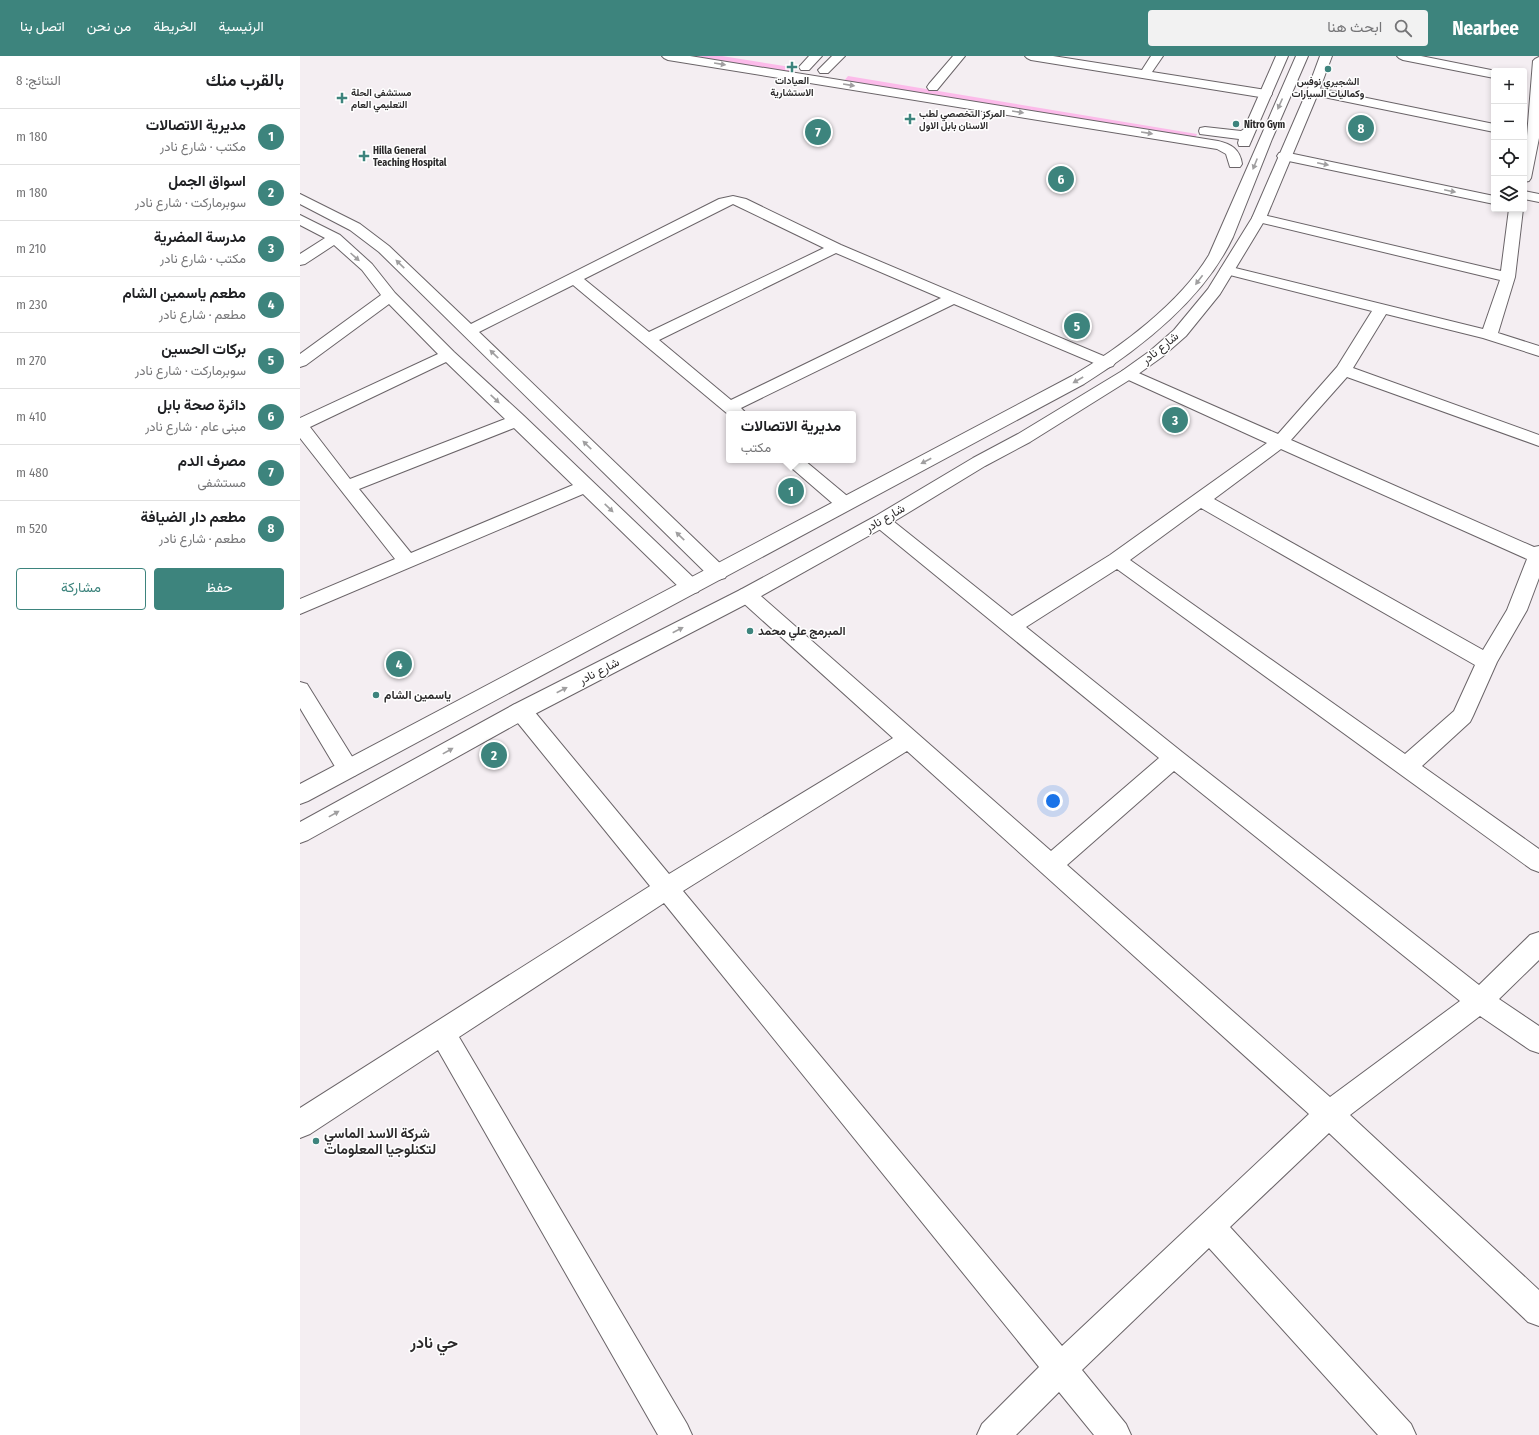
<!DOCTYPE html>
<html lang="ar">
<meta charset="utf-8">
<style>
:root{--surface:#fff;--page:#f2f2f2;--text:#202124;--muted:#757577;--line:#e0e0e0;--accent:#3d847d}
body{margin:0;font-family:"Fira Sans Condensed",Vazirmatn,sans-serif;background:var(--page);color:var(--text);direction:rtl}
.controls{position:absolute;right:12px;top:12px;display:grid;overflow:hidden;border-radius:4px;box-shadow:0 2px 6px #0003}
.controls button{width:36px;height:36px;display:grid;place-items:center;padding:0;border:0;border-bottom:1px solid var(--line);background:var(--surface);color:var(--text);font:20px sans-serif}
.you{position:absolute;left:753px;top:745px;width:14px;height:14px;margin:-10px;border:3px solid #fff;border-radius:50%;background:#1a73e8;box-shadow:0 0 0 6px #1a73e833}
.badge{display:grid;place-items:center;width:26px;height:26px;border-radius:50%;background:var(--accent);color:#fff;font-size:13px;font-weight:700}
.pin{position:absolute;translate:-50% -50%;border:2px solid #fff;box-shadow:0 1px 4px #0006}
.popup{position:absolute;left:426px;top:355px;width:130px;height:52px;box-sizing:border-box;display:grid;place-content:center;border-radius:4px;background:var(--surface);filter:drop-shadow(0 1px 3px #0005);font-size:13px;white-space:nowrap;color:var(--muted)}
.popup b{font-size:15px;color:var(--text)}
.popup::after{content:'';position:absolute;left:50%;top:100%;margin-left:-8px;border:8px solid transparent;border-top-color:var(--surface)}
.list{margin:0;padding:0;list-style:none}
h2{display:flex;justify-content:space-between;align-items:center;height:52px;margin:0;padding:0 16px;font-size:17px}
h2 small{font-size:13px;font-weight:400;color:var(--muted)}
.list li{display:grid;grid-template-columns:26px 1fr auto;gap:12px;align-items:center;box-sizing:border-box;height:56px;padding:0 16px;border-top:1px solid var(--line)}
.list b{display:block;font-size:15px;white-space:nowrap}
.list p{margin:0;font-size:13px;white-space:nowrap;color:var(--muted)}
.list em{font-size:13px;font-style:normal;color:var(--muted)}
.actions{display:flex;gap:8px;padding:12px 16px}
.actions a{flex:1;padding:9px 0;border:1px solid var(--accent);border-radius:4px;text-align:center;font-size:14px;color:var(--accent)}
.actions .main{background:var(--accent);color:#fff}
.icon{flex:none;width:22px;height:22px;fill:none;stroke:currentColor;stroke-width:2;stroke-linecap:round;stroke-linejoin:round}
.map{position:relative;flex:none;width:1239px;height:1379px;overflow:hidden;direction:ltr}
header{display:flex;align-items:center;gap:24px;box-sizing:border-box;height:56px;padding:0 20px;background:var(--accent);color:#fff}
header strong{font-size:19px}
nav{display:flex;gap:22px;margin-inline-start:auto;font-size:14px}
.search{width:280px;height:36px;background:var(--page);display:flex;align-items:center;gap:10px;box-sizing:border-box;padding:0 14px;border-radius:4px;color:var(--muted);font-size:15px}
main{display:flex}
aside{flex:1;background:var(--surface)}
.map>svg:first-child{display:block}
.green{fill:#fcbbea}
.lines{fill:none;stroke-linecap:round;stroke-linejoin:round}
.minor-casing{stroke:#6a6468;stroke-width:2}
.major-casing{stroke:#6a6468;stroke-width:2}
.minor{fill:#fff;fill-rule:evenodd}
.major{fill:#fff;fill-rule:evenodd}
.oneway{fill:#a09fa0}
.poi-dot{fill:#3d847d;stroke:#fff;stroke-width:1.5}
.labels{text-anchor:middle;stroke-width:3;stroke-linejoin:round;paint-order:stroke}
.far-poi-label{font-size:10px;font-weight:bold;fill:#2c2a2b;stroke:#fff;text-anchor:start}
.street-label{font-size:12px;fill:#2c2a2b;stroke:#fff}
.poi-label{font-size:12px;font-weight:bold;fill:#2c2a2b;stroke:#fff;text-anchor:start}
.near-poi-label{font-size:14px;font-weight:bold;fill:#2c2a2b;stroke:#fff;text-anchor:start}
.near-neighbourhood-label{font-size:16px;font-weight:bold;fill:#2c2a2b;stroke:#fff}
</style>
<header>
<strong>Nearbee</strong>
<div class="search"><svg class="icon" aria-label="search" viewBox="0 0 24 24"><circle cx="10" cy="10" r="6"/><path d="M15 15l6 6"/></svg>ابحث هنا</div>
<nav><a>الرئيسية</a><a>الخريطة</a><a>من نحن</a><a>اتصل بنا</a></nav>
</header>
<main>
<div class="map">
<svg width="1239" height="1379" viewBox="0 0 1239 1379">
<rect width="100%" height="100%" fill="#f4eef2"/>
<!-- green -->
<path class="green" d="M 392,0 L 422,0 L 497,12 L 493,17 Z
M 548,20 L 897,78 L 895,83 L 544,25 Z"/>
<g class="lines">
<!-- minor casing -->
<g class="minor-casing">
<path id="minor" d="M 509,0 L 522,0 L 509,14 L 501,14 L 499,11 Z
M 532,0 L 545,0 L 528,17 L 520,17 L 518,14 Z
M 653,0 L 665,0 L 637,34 L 629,34 L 627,31 L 629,28 Z
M 725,0 L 753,0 L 842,14 L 851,0 L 863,0 L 852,16 L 966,34 L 970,35 L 972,38 L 970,41 L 966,42 L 731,4 L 727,2 Z
M 1097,0 L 1121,0 L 1196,15 L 1194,15 L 1194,22 L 1103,4 L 1099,2 Z
M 1239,1 L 1239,82 L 1231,122 L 1229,125 L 1224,126 L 1224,92 L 1227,80 L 1233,5 L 1235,3 Z
M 1013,31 L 1194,68 L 1194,76 L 1009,38 L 1007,35 L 1009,32 Z
M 984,96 L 1194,140 L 1194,148 L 979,103 L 977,100 L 979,97 Z
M 1224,135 L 1239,138 L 1239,146 L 1224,143 Z
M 0,138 L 60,168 L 89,190 L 171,268 L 419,143 L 433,140 L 446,143 L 541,189 L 813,304 L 815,307 L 813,310 L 807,312 L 801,310 L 654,248 L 441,352 L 447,358 L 429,359 L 273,229 L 179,276 L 425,512 L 428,517 L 425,522 L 418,524 L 411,522 L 79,196 L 50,174 L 0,148 ZM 433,148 L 524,192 L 349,276 L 284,223 ZM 536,197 L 641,242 L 431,344 L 359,284 Z
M 1209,153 L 1223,153 L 1215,221 L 1198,277 L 1239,290 L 1239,300 L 1183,282 L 1086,258 L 1053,312 L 1239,379 L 1239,390 L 1047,321 L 991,384 L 1234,491 L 1239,490 L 1239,522 L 1227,554 L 1197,606 L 1173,660 L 1170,666 L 1122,710 L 1239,793 L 1239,816 L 1231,813 L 817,513 L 726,571 L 882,696 L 1179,929 L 1230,879 L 1239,876 L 1239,904 L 1199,943 L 1239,970 L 1239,997 L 1230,994 L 1180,960 L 1050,1059 L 1239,1234 L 1239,1270 L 1228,1266 L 1029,1077 L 930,1171 L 1111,1368 L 1116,1379 L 1078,1379 L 909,1192 L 782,1314 L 826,1368 L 831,1379 L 794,1379 L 759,1336 L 716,1379 L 677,1379 L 682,1368 L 739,1311 L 364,847 L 159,981 L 387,1368 L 392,1379 L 358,1379 L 138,994 L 10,1078 L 0,1082 L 0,1052 L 350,830 L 213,661 L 210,655 L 213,649 L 221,647 L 229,649 L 369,818 L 593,682 L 440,544 L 437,539 L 440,534 L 447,532 L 454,534 L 751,795 L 859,702 L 574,469 L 572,465 L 574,461 L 581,459 L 588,461 L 712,560 L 810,499 L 967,387 L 822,321 L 820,318 L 822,315 L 828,313 L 834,315 L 978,378 L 1037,311 L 1072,255 L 922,217 L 920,214 L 922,211 L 927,210 L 1183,273 L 1200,224 L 954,165 L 952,162 L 954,159 L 959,158 L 1201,215 ZM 981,393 L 1227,503 L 1207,554 L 1183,594 L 914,443 ZM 901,452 L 1175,609 L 1154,655 L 1105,698 L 830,504 ZM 607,695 L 1009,1058 L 762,1290 L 383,835 ZM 874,715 L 1160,945 L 1030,1041 L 767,809 Z
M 0,159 L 40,179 L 72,208 L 95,237 L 154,296 L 224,360 L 398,526 L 401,531 L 398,536 L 391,538 L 384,536 L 283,438 L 0,558 L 0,543 L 95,503 L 0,382 L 0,362 L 138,298 L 89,248 L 6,309 L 0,311 L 0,298 L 81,239 L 62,214 L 34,189 L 5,208 L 0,209 L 0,198 L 25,182 L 0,169 ZM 146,306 L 205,363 L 50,423 L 10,371 ZM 214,372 L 273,429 L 111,497 L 59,433 Z
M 484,404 L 504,404 L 552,444 L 554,448 L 552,452 L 545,454 L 538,452 L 487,408 Z
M 0,626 L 7,628 L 56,707 L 59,713 L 56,719 L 48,722 L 40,719 L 0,652 Z"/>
</g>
<!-- major casing -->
<g class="major-casing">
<path id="major" d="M 362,0 L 390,0 L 918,85 C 931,88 940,93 942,108 L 940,111 L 930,111 L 926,98 L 917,93 L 368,4 L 364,2 Z
M 976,0 L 988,0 L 949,90 L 939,90 L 938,87 L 939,83 L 900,78 L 899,75 L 900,72 L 905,71 L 941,75 L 944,73 Z
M 996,0 L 1008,0 L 972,83 L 933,181 C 904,243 841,292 784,328 L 8,745 L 0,748 L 0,728 L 772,320 C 820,292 880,247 909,199 Z
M 1020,0 L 1032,0 L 1019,35 L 966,162 L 920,238 L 886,280 L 862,301 L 834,321 L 730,386 L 685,410 L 588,469 L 454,544 L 229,661 L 8,784 L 0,787 L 0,766 L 213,649 L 440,534 L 574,461 L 673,402 L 718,378 L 822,315 L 850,295 L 874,274 L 908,233 L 952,162 L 1007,35 Z"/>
</g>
<!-- minor -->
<use href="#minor" class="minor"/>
<!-- major -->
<use href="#major" class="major"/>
</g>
<!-- one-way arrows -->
<defs><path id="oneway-solid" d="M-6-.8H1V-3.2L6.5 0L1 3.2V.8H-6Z"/></defs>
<g class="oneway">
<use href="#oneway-solid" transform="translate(420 8) rotate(9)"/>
<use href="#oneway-solid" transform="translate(549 29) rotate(9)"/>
<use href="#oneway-solid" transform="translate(980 48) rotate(114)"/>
<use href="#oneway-solid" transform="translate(718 56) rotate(9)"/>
<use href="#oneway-solid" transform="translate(847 77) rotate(9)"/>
<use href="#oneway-solid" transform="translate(955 108) rotate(112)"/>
<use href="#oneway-solid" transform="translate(1023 108) rotate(12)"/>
<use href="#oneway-solid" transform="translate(1150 135) rotate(12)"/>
<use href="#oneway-solid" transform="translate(55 201) rotate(42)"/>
<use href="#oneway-solid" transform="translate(100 208) rotate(-136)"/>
<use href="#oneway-solid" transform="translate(899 224) rotate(127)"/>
<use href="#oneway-solid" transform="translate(194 298) rotate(-136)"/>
<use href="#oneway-solid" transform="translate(778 324) rotate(150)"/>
<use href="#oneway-solid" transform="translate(195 343) rotate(43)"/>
<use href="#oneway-solid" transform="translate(287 389) rotate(-136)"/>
<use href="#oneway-solid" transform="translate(626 405) rotate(152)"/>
<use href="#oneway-solid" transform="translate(309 452) rotate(44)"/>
<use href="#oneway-solid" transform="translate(380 480) rotate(-136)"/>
<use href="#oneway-solid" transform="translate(378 574) rotate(-27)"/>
<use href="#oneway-solid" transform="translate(262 634) rotate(-27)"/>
<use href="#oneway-solid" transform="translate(148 695) rotate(-29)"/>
<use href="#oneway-solid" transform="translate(34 758) rotate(-29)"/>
</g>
<!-- markers -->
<g class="poi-dot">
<path d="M490 5h4v4h4v4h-4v4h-4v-4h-4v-4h4z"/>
<circle cx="1028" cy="13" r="4"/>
<path d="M40 36h4v4h4v4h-4v4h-4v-4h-4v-4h4z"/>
<path d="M608 57h4v4h4v4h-4v4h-4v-4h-4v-4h4z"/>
<circle cx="936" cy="68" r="4"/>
<path d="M62 94h4v4h4v4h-4v4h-4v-4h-4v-4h4z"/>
<circle cx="450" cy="575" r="4"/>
<circle cx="76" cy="639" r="4"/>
<circle cx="16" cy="1085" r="4"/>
</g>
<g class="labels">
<!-- far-poi labels -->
<g class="far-poi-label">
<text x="492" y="28" text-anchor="middle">العيادات<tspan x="492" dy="12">الاستشارية</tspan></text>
<text x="1028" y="29" text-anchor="middle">الشجيري نوفس<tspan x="1028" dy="12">وكماليات السيارات</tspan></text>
<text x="51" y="40">مستشفى الحلة<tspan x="51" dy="12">التعليمي العام</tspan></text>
<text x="619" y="61">المركز التخصصي لطب<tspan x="619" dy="12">الاسنان بابل الاول</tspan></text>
<text x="944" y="72">Nitro Gym</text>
<text x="73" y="98">Hilla General<tspan x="73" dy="12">Teaching Hospital</tspan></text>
</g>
<!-- street labels -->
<g class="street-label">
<text transform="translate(860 292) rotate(-39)" y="4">شارع نادر</text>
<text transform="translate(585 462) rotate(-30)" y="4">شارع نادر</text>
<text transform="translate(299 615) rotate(-27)" y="4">شارع نادر</text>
</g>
<!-- poi labels -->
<g class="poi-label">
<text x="458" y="579">المبرمج علي محمد</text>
<text x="84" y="643">ياسمين الشام</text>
</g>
<!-- near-poi labels -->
<g class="near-poi-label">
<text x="24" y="1082">شركة الاسد الماسي<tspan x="24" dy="16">لتكنلوجيا المعلومات</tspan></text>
</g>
<!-- near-neighbourhood labels -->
<g class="near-neighbourhood-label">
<text x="134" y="1292">حي نادر</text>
</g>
</g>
</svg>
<div class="controls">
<button>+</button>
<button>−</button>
<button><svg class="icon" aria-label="locate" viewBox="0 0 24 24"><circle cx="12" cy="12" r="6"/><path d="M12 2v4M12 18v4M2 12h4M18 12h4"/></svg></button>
<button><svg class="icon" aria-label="layers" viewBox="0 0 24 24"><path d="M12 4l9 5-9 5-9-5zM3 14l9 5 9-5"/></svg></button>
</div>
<div class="you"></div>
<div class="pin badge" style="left:491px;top:435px">1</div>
<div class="popup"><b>مديرية الاتصالات</b>مكتب</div>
<div class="pin badge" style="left:194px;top:699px">2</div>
<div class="pin badge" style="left:875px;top:364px">3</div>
<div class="pin badge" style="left:99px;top:608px">4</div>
<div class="pin badge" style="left:777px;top:270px">5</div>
<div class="pin badge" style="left:761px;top:123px">6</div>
<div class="pin badge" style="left:518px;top:76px">7</div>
<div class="pin badge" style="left:1061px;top:72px">8</div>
</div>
<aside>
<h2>بالقرب منك<small>النتائج: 8</small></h2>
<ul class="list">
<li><span class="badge">1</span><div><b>مديرية الاتصالات</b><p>مكتب · شارع نادر</p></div><em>180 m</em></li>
<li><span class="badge">2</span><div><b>اسواق الجمل</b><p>سوبرماركت · شارع نادر</p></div><em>180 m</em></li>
<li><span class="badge">3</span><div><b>مدرسة المضرية</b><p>مكتب · شارع نادر</p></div><em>210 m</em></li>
<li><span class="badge">4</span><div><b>مطعم ياسمين الشام</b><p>مطعم · شارع نادر</p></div><em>230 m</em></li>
<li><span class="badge">5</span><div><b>بركات الحسين</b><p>سوبرماركت · شارع نادر</p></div><em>270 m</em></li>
<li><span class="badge">6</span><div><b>دائرة صحة بابل</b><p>مبنى عام · شارع نادر</p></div><em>410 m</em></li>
<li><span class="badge">7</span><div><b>مصرف الدم</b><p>مستشفى</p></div><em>480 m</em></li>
<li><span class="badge">8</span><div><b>مطعم دار الضيافة</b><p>مطعم · شارع نادر</p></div><em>520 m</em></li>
</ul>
<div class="actions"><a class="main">حفظ</a><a>مشاركة</a></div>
</aside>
</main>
